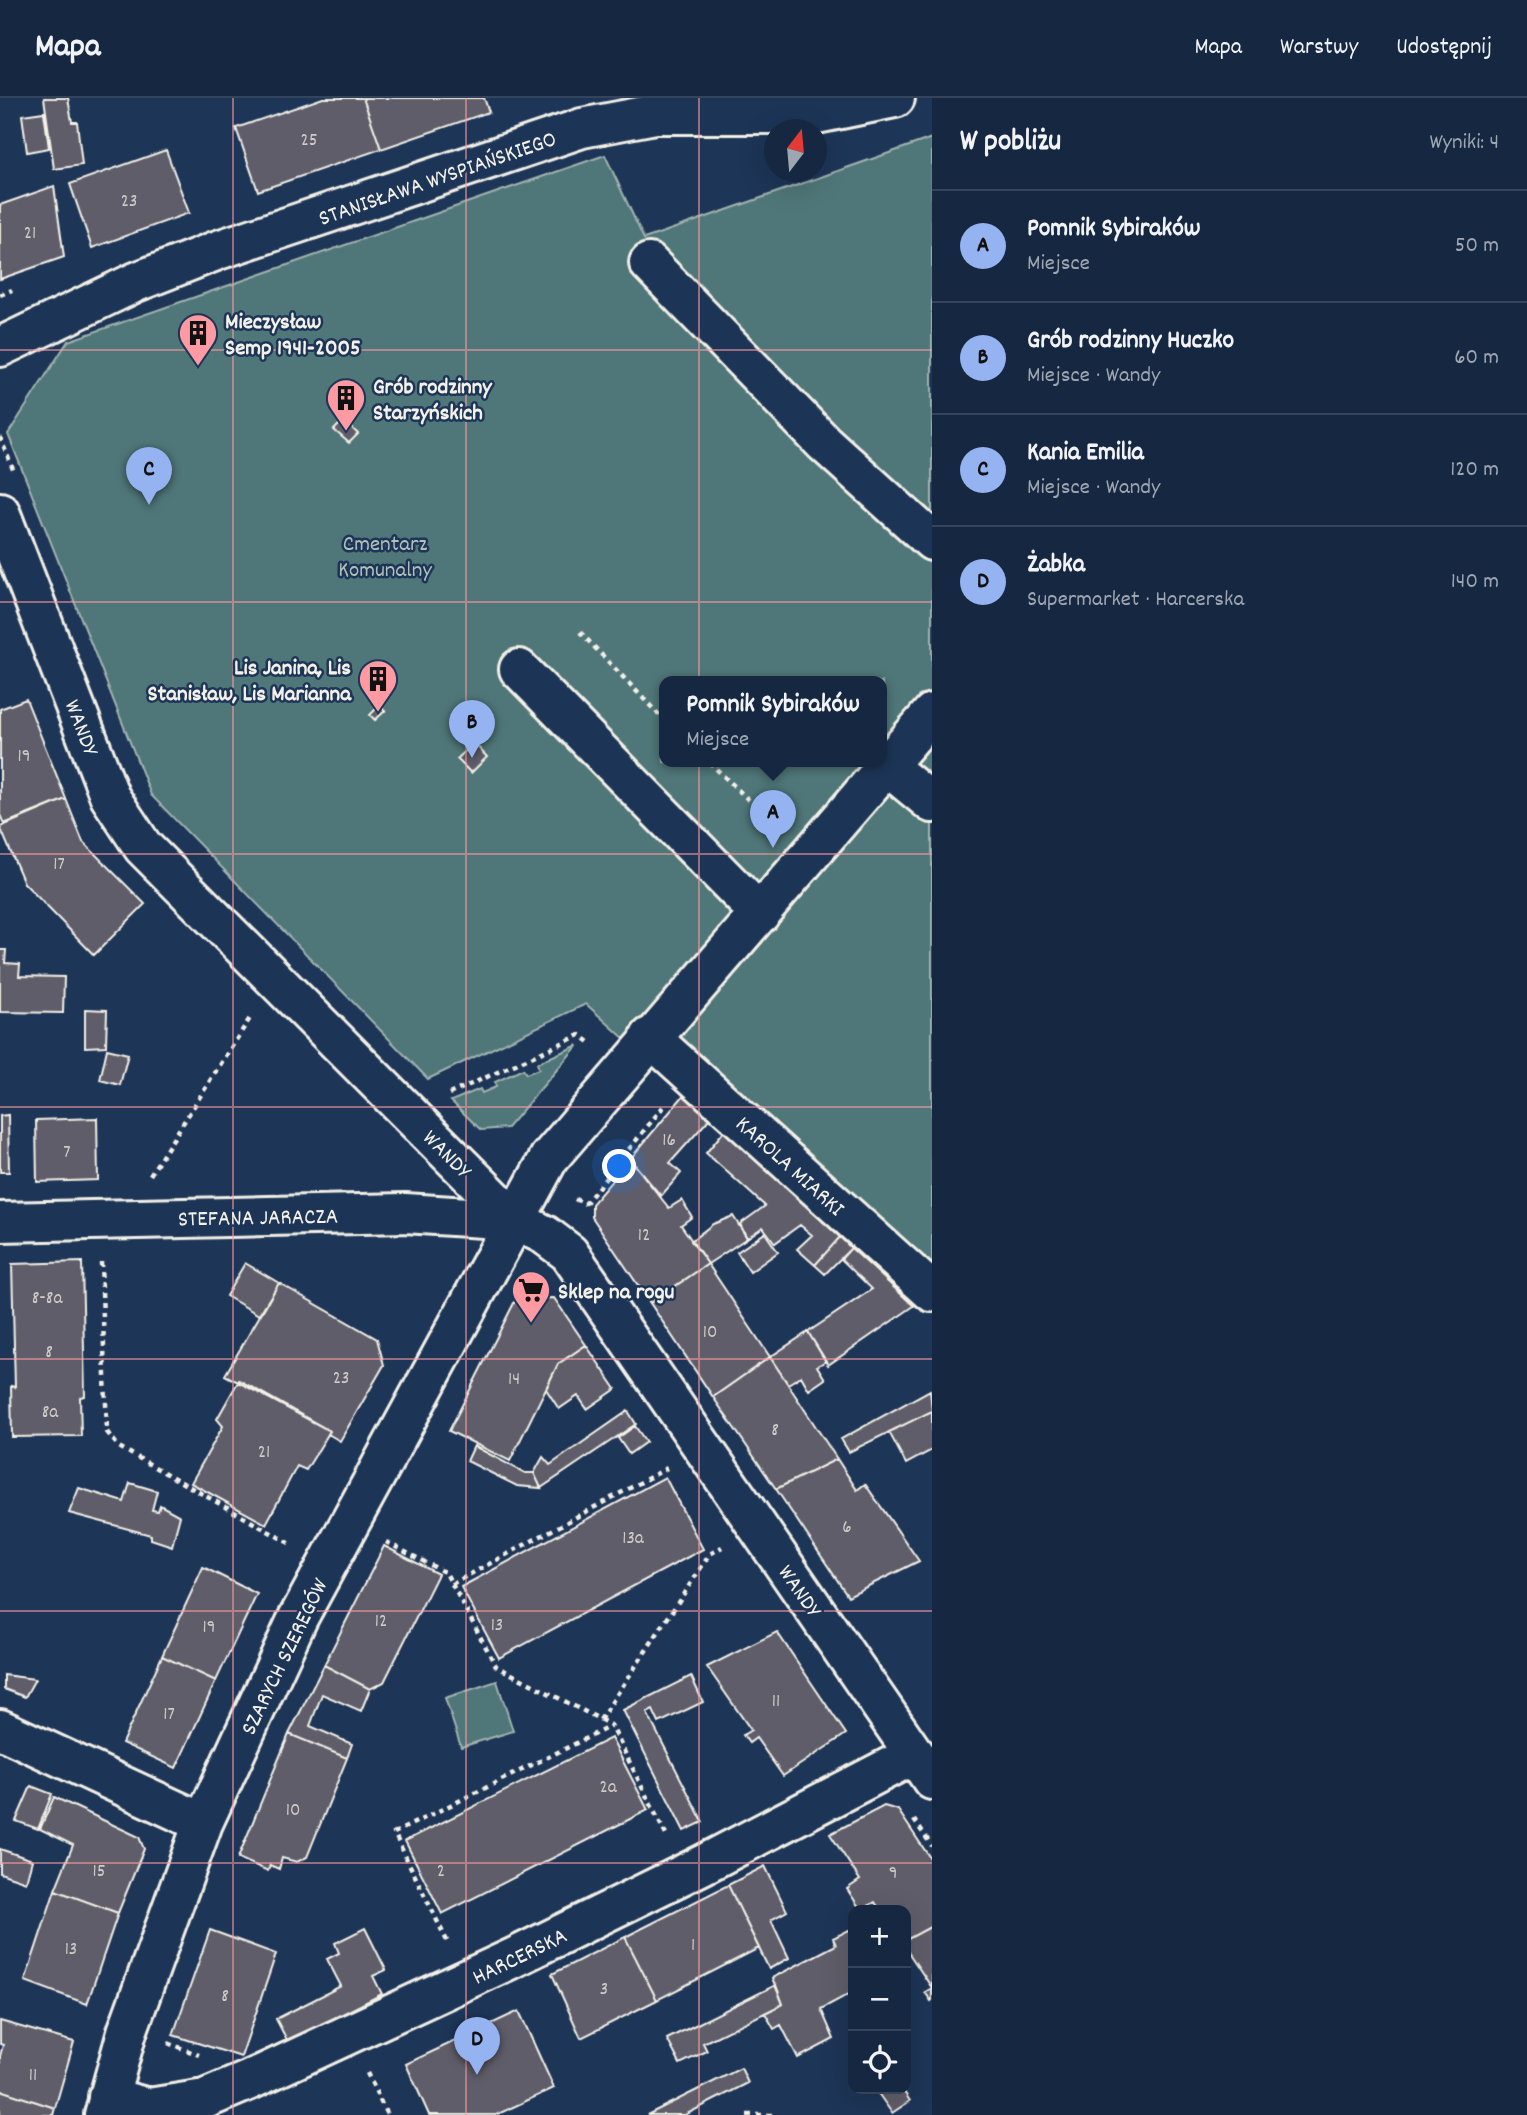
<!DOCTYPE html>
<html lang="pl">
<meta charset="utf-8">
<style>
:root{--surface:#162841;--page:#23344c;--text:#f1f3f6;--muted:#9ea6b1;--line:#35445a;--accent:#95b2f1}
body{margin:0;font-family:Dekko,sans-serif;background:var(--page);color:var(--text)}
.controls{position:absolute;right:21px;bottom:21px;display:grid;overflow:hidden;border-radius:14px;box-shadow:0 7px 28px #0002}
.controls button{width:63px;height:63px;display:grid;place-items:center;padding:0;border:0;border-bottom:2px solid var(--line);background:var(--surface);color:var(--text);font:35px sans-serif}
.compass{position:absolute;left:764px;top:21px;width:63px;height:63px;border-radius:50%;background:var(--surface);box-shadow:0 7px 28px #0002;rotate:16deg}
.you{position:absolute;left:620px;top:1069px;width:24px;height:24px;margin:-18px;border:5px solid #fff;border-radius:50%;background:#1a73e8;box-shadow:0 0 0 10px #1a73e833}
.badge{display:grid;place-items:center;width:46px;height:46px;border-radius:50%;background:var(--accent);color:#111;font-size:23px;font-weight:700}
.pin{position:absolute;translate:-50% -58px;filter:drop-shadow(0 2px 4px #0008)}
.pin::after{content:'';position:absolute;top:37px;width:24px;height:21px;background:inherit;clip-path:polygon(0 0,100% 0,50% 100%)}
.popup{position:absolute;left:659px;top:578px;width:228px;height:91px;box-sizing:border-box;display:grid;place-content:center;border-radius:14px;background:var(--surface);filter:drop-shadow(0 2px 5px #0005);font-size:23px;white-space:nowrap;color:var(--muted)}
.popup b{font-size:26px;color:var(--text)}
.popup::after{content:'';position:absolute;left:50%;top:100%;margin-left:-14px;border:14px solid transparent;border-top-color:var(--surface)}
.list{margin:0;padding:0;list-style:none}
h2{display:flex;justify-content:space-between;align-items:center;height:91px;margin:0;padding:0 28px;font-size:30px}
h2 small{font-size:23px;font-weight:400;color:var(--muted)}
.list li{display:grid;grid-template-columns:46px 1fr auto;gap:21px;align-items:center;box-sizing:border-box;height:112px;padding:0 28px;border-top:2px solid var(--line)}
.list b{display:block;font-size:26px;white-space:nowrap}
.list p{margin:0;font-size:23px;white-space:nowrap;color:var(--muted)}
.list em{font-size:23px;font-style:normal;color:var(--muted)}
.icon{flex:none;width:38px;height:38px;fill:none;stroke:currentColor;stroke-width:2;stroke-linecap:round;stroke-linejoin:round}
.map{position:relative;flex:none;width:932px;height:2017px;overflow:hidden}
header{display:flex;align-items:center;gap:42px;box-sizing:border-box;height:98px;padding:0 35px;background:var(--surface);border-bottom:2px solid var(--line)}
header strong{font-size:33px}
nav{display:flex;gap:38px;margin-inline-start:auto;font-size:24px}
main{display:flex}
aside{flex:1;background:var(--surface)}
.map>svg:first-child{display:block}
.green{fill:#507678;stroke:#a2b4b0;stroke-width:2;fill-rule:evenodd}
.building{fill:#5e5d69;stroke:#f4f1e8;stroke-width:2}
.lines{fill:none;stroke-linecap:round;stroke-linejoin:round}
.minor-casing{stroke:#f4f1e8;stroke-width:44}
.path{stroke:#f4f1e8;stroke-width:4.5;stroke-dasharray:5 5;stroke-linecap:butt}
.minor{stroke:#1d3557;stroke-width:38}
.grid{fill:none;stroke:#ff9aa2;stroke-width:2;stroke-opacity:0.55}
.labels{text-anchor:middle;stroke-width:5;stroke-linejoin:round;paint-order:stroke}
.number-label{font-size:19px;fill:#ceccc8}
.street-label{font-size:23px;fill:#f4f1e8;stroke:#1d3557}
.poi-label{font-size:23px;font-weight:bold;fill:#f4f1e8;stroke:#1d3557;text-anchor:start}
.park-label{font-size:23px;fill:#b2c0bb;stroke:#1d3557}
</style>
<header>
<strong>Mapa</strong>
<nav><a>Mapa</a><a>Warstwy</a><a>Udostępnij</a></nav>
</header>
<main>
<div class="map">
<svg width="932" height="2017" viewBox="0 0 932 2017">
<rect width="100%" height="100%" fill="#1d3557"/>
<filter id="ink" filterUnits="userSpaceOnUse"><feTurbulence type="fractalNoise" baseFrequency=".0143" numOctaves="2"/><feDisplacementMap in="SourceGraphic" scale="14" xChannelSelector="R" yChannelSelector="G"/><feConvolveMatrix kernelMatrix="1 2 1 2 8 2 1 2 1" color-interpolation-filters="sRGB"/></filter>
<g filter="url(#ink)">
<!-- green -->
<path class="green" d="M 932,40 L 932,1173 L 626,942 L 586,906 L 428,981 L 151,697 L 8,336 L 68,243 L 605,57 L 644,141 ZM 664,584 L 882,584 L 882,664 L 664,664 Z
M 578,947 L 507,1030 L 481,1032 L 451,1003 L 480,991 L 482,995 L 496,989 L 495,984 L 523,971 L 526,976 L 539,971 L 537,965 Z
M 497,1583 L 513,1633 L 461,1649 L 445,1600 Z"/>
<!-- building -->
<path class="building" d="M 44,0 L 68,0 L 72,24 L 77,24 L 82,67 L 54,71 Z
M 323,0 L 363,0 L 381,51 L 258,93 L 236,30 Z
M 363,0 L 484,0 L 489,14 L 381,51 Z
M 44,14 L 49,50 L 27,54 L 22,17 Z
M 166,52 L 189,115 L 92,150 L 70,86 Z
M 54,88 L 64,159 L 0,181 L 0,107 Z
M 344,322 L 358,336 L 349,345 L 334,332 Z
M 26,601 L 66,701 L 4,726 L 0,717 L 0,611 Z
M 380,607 L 385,613 L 375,622 L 370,617 Z
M 474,645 L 487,659 L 471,675 L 457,661 Z
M 66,701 L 83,744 L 145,806 L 94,857 L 24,785 L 0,729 Z
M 0,852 L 6,852 L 5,865 L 20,866 L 19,878 L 64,879 L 63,915 L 0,914 Z
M 85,911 L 107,912 L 106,948 L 85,949 Z
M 107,951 L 128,956 L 120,987 L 100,982 Z
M 684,997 L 710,1020 L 670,1065 L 681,1075 L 661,1098 L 630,1061 Z
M 8,1017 L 9,1074 L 0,1074 L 0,1018 Z
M 97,1020 L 98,1082 L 37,1084 L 36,1022 Z
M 724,1033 L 840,1139 L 815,1167 L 797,1151 L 812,1137 L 800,1127 L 775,1145 L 763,1129 L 747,1140 L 740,1126 L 765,1108 L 706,1055 Z
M 630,1061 L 669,1110 L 682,1102 L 692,1119 L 681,1127 L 708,1166 L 650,1205 L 592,1119 L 592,1106 Z
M 733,1118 L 747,1140 L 708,1166 L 691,1143 L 713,1126 Z
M 765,1135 L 778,1154 L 750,1174 L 737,1154 Z
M 840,1139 L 851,1150 L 825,1176 L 815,1167 Z
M 851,1150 L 914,1208 L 828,1267 L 808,1234 L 872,1191 L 841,1161 Z
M 82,1164 L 85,1298 L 80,1299 L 81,1338 L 12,1339 L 11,1288 L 15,1289 L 12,1166 Z
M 245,1165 L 279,1185 L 259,1217 L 226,1198 Z
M 708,1166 L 770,1259 L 713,1299 L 650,1205 Z
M 279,1185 L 377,1241 L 384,1267 L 340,1343 L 328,1336 L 330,1333 L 225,1277 Z
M 554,1200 L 586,1247 L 558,1266 L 510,1363 L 449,1333 L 516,1201 Z
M 808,1234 L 826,1263 L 817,1268 L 825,1281 L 809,1292 L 801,1278 L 788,1286 L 770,1259 Z
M 586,1247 L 616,1291 L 587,1311 L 578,1298 L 559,1311 L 546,1291 L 558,1266 Z
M 770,1259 L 837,1361 L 776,1391 L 713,1299 Z
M 239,1282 L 330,1333 L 306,1372 L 297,1368 L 266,1426 L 191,1385 L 223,1328 L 217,1321 Z
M 930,1292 L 932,1313 L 849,1354 L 841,1341 Z
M 628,1313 L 636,1326 L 541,1390 L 534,1375 L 543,1359 L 550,1367 Z
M 932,1313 L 932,1352 L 906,1366 L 889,1334 Z
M 635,1328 L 646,1344 L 629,1356 L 618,1340 Z
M 474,1348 L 525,1375 L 534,1375 L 541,1390 L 517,1388 L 467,1363 Z
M 837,1361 L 857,1392 L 865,1386 L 919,1463 L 848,1498 L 776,1391 Z
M 665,1379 L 703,1451 L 499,1560 L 461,1489 Z
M 130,1385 L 157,1393 L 152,1412 L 158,1413 L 160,1407 L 180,1418 L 172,1448 L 151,1441 L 151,1437 L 69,1415 L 79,1390 L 124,1404 Z
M 384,1448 L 438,1476 L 384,1584 L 370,1591 L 324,1567 Z
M 203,1469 L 257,1496 L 216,1583 L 162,1558 Z
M 777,1534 L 846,1636 L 783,1678 L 756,1640 L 749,1645 L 743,1637 L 751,1632 L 707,1569 Z
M 162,1558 L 216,1583 L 176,1670 L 122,1645 Z
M 324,1567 L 370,1591 L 361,1613 L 322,1596 L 310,1628 L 352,1646 L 347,1660 L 289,1636 Z
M 4,1577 L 35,1581 L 25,1599 L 4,1591 Z
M 691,1578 L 703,1604 L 659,1625 L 653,1612 L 647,1615 L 703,1724 L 684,1733 L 623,1612 Z
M 289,1636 L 347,1660 L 307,1759 L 297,1764 L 282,1760 L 279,1771 L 270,1767 L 268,1773 L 238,1760 Z
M 611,1640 L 648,1712 L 442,1816 L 405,1743 Z
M 31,1688 L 52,1696 L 38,1731 L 16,1723 Z
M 54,1699 L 139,1739 L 144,1751 L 118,1815 L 55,1792 L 73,1747 L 40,1731 Z
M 884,1708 L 898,1712 L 932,1763 L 932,1828 L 906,1842 L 906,1812 L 880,1812 L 875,1804 L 861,1812 L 847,1791 L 860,1782 L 830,1736 Z
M 0,1751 L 32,1762 L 26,1784 L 0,1775 Z
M 765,1768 L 787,1813 L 771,1822 L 789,1860 L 769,1871 L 728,1787 Z
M 728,1787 L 759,1850 L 657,1902 L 625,1839 Z
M 55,1792 L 118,1815 L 87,1906 L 25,1883 Z
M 932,1828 L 932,1902 L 931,1903 L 925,1894 L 932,1890 L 906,1851 L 906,1842 Z
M 365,1830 L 386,1872 L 373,1878 L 382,1896 L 288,1944 L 276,1921 L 341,1888 L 327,1861 L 339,1855 L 335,1845 Z
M 853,1830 L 853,1894 L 821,1911 L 834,1941 L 798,1960 L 781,1927 L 774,1931 L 765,1915 L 783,1906 L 772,1880 L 836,1847 L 833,1840 Z
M 210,1832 L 276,1856 L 241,1959 L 173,1937 Z
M 625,1839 L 657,1902 L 581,1940 L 552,1876 Z
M 776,1887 L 783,1906 L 703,1945 L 707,1953 L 680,1966 L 667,1941 Z
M 519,1913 L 554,1990 L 496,2017 L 429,2017 L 406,1966 Z
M 0,1923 L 74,1944 L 55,2010 L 0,1992 L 0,1958 L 3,1947 L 0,1946 Z
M 741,1970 L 748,1985 L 685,2017 L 647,2017 Z
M 875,1991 L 902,1991 L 910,2003 L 892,2015 Z
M 0,1992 L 55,2010 L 53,2017 L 0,2017 Z"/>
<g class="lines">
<!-- minor casing -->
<g class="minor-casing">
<path id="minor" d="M 649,165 L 824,345 L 932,443
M 0,249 L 136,184 L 218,152 L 582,30 L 655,16 L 817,16 L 895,0
M 0,414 L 110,699 L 143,749 L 515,1122 L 545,1137 L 569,1155 L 932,1682
M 519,571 L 760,816
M 887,668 L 932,705
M 650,939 L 932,1194
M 0,1124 L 405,1115 L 515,1122
M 0,1631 L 203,1725
M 108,1999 L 149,2010 L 205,2001 L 250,1982 L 513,1860 L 702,1767 L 915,1656
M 104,2017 L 127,1934 L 203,1725 L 298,1520 L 549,1060 L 932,615"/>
</g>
<!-- path -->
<path class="path" d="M 0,197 L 12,192
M 0,339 L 14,374
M 580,534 L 664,622
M 709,664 L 778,730
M 449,996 L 580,937 L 592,946
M 150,1077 L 252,917
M 575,1101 L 585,1106
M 585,1106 L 663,1009
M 101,1164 L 107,1334 L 119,1349 L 291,1446
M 386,1444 L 446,1475 L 496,1568 L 611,1627 L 666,1737
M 452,1486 L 667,1370
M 600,1622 L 710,1456 L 722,1449
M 914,1722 L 932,1748
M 447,1843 L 394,1735 L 611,1628
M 168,1945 L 199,1957
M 367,1975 L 387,2017
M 747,2017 L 775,2017"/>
<!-- minor -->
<use href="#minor" class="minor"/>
</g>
</g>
<!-- grid -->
<path class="grid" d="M 233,0 L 233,2017M 466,0 L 466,2017M 699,0 L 699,2017M 0,252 L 932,252M 0,504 L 932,504M 0,756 L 932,756M 0,1009 L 932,1009M 0,1261 L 932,1261M 0,1513 L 932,1513M 0,1765 L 932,1765"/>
<!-- icons -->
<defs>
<g id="building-pin" transform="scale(2.0125)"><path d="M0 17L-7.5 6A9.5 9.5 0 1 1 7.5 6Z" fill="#ff9aa2" stroke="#1d3557"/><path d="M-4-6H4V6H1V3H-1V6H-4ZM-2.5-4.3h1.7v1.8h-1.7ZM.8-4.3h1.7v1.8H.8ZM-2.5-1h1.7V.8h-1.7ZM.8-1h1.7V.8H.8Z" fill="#111"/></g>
<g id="supermarket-pin" transform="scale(2.0125)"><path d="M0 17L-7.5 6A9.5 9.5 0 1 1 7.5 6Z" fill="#ff9aa2" stroke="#1d3557"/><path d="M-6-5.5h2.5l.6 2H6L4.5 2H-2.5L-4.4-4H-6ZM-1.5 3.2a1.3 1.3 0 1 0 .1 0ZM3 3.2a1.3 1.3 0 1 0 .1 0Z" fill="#111"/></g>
</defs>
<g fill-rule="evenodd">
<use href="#building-pin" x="198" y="235"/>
<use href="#building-pin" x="346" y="300"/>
<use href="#building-pin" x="378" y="581"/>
<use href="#supermarket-pin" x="531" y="1192"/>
</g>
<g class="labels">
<!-- number labels -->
<g class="number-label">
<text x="309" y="47">25</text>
<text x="129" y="108">23</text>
<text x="30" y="140">21</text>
<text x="24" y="663">19</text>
<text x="59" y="771">17</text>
<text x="669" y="1047">16</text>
<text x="67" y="1059">7</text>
<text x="644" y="1142">12</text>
<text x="47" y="1205">8-8a</text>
<text x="710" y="1239">10</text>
<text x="49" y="1259">8</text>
<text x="341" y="1285">23</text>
<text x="514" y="1286">14</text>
<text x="50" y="1319">8a</text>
<text x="775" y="1337">8</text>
<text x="264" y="1359">21</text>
<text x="847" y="1434">6</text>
<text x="633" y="1445">13a</text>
<text x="381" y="1528">12</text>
<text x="497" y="1532">13</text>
<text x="209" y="1534">19</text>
<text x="776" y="1608">11</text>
<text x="169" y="1621">17</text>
<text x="608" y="1694">2a</text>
<text x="293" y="1717">10</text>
<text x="99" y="1778">15</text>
<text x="441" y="1778">2</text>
<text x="893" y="1780">9</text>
<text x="693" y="1852">1</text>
<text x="71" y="1856">13</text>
<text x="604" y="1896">3</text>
<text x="225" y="1903">8</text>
<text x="33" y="1982">11</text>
</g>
<!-- street labels -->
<g class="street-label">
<text transform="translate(437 79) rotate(-19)" y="8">STANISŁAWA WYSPIAŃSKIEGO</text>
<text transform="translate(83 629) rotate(69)" y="8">WANDY</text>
<text transform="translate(448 1055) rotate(45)" y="8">WANDY</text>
<text transform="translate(791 1067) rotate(42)" y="8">KAROLA MIARKI</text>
<text transform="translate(258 1118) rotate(-1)" y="8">STEFANA JARACZA</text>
<text transform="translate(801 1492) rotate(55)" y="8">WANDY</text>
<text transform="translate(283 1558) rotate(-64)" y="8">SZARYCH SZEREGÓW</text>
<text transform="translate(519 1857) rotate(-26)" y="8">HARCERSKA</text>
</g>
<!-- poi labels -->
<g class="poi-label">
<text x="225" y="230">Mieczysław<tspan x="225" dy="26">Semp 1941-2005</tspan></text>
<text x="373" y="295">Grób rodzinny<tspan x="373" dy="26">Starzyńskich</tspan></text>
<text x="351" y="576" text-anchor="end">Lis Janina, Lis<tspan x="351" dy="26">Stanisław, Lis Marianna</tspan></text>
<text x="558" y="1200">Sklep na rogu</text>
</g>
<!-- park labels -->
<g class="park-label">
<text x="385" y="452">Cmentarz<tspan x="385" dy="26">Komunalny</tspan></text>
</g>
</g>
</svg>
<div class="controls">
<button>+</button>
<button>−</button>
<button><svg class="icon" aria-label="locate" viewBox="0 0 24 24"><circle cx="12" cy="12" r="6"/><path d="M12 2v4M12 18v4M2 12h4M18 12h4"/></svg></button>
</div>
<svg class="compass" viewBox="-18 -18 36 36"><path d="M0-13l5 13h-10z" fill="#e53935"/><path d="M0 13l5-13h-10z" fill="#9ea6b1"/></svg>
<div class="you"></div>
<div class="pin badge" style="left:773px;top:750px">A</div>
<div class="popup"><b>Pomnik Sybiraków</b>Miejsce</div>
<div class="pin badge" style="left:472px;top:660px">B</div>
<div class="pin badge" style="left:149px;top:407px">C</div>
<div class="pin badge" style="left:477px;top:1977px">D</div>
</div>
<aside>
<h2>W pobliżu<small>Wyniki: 4</small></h2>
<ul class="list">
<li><span class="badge">A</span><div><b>Pomnik Sybiraków</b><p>Miejsce</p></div><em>50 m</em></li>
<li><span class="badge">B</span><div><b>Grób rodzinny Huczko</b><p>Miejsce · Wandy</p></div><em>60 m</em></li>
<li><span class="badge">C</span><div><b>Kania Emilia</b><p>Miejsce · Wandy</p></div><em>120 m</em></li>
<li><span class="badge">D</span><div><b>Żabka</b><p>Supermarket · Harcerska</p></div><em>140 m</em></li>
</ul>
</aside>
</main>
